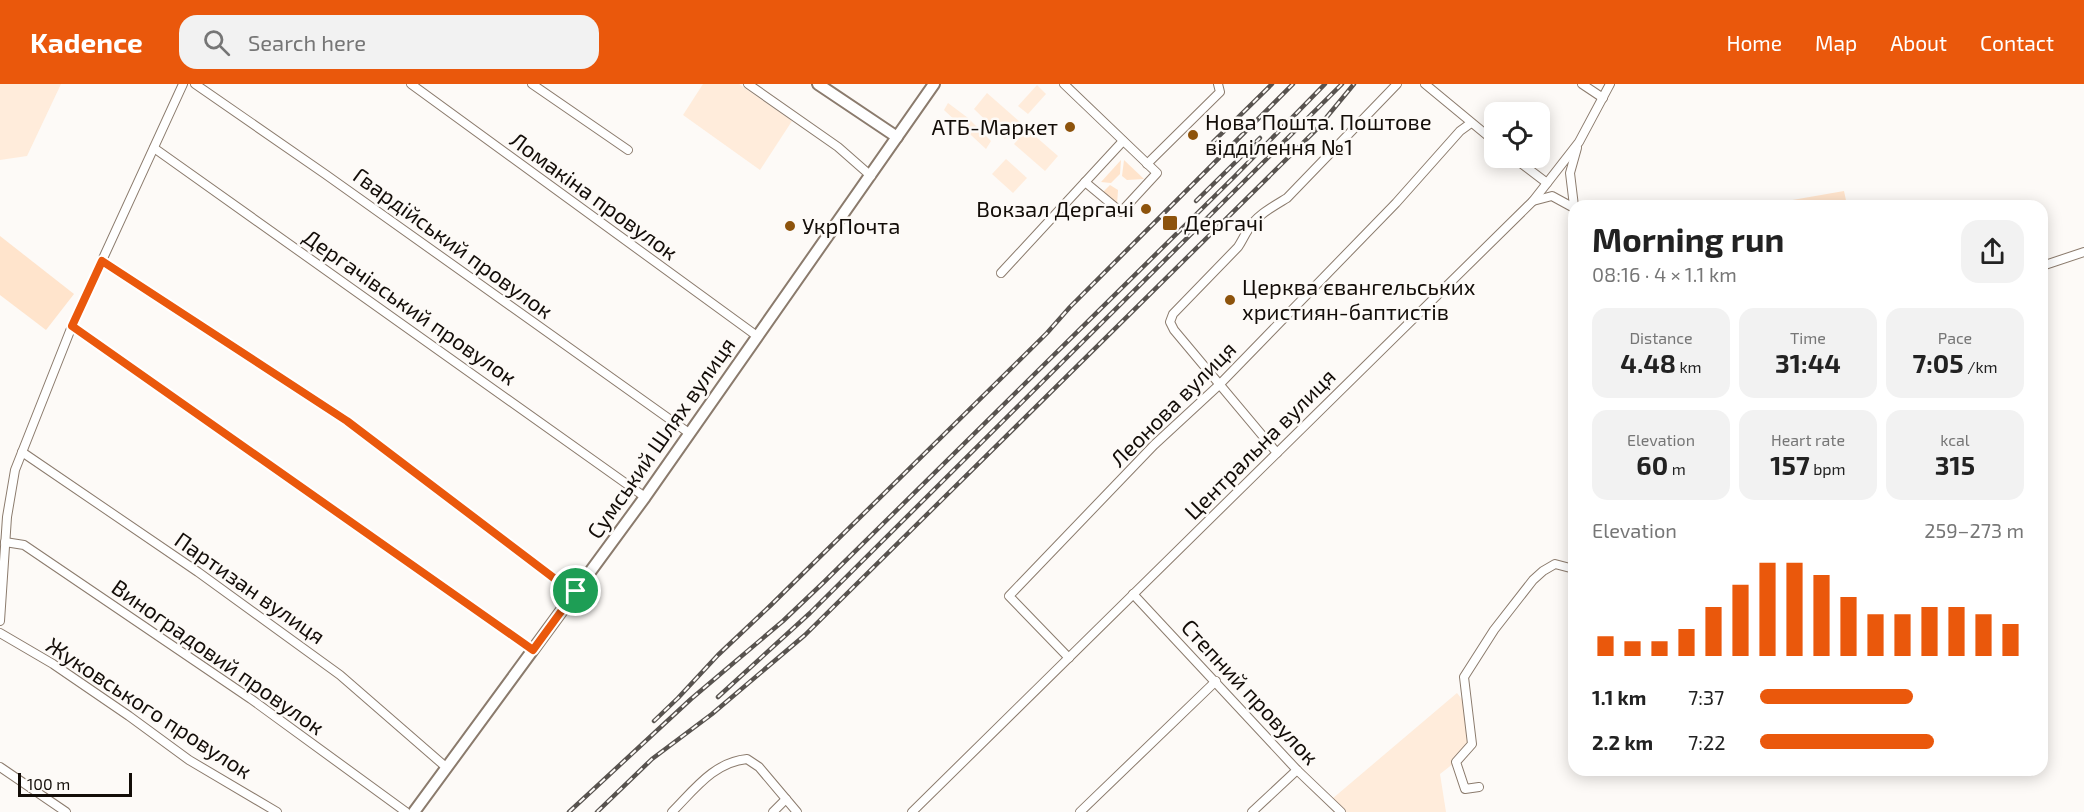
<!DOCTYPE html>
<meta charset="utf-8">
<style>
body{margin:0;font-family:"Exo 2",sans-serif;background:#f2f2f2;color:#222;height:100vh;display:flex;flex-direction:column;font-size:22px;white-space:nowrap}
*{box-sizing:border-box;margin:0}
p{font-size:20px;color:#767676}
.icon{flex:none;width:33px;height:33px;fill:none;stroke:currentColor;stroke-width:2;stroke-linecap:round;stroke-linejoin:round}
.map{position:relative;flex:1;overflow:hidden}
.side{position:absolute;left:1568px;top:116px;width:480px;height:576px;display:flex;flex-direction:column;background:#fff;border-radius:18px;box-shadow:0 3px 15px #0003}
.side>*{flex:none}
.fabs{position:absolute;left:1484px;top:18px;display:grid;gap:12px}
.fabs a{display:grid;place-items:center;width:66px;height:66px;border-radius:12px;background:#fff;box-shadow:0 3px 15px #0003;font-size:30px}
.scale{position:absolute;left:18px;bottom:15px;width:114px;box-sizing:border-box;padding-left:6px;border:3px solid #130d08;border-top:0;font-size:16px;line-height:21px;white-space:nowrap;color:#130d08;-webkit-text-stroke:4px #fdfaf7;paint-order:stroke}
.pin{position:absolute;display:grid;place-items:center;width:51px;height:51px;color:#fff;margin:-26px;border:3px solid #fff;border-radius:50%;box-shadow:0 2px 6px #0007}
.round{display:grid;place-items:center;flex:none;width:63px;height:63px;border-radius:18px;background:#f2f2f2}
.overview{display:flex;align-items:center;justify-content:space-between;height:102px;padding:0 24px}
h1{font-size:33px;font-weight:700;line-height:45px}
.figures{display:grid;grid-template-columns:repeat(3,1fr);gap:9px;height:102px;padding:6px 24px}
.figures div{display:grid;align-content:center;border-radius:15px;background:#f2f2f2;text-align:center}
.figures b{font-size:26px;font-weight:700}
.figures small{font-size:16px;font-weight:400}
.figures p{font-size:16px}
.chart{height:168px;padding:12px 24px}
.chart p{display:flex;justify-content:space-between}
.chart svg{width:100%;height:108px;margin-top:6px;stroke:#ea580c;stroke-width:6}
ul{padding:0 24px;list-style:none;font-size:20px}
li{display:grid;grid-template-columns:96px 72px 1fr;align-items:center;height:45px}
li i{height:15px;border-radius:8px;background:#ea580c}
header{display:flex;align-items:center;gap:36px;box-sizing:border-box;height:84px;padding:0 30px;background:#ea580c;color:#fff}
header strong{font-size:28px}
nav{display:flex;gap:33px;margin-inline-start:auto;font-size:21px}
.search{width:420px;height:54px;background:#f2f2f2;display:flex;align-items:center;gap:15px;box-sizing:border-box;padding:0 21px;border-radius:18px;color:#767676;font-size:22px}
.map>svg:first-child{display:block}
.built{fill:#ffecdb}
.green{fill:#ffe4cc}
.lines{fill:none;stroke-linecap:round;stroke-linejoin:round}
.street-casing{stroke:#8b7b6d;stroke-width:10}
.secondary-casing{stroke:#8b7b6d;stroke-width:14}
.street{stroke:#fff;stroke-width:8}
.secondary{stroke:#fff;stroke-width:10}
.rail-casing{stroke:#58534f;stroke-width:4.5}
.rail{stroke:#fdfaf7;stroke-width:2;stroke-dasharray:7;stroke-linecap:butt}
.route-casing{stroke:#fff;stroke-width:12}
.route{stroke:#ea580c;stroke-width:8}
.poi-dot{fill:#8d530c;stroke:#fdfaf7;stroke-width:2}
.labels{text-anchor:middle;stroke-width:5;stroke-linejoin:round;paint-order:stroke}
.poi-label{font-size:22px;fill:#130d08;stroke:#fdfaf7;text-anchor:start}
.street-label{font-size:22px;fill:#130d08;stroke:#fdfaf7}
</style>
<header>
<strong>Kadence</strong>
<div class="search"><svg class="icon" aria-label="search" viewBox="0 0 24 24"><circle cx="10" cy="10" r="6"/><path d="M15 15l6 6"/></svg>Search here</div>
<nav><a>Home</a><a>Map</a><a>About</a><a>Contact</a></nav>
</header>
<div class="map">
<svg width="2084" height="728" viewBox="0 0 2084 728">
<rect width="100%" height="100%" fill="#fdfaf7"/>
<g class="built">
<polygon points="0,0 61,0 27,72 0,76"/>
<polygon points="703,0 739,0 792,37 760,86 683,31"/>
<polygon points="1037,1 1046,10 1028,30 1018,22"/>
<polygon points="987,9 1020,38 1005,55 974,25"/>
<polygon points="948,19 968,34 991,57 986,65 944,26"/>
<polygon points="1027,45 1058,72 1045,87 1014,60"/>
<polygon points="1006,75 1027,94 1013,109 992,90"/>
<polygon points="1457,609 1464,618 1476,662 1440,690 1446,728 1346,728 1332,715"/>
</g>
<g class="green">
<polygon points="1121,76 1120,90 1111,99 1101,98"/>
<polygon points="1124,76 1144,95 1127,96 1122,92"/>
<polygon points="1110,101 1118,106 1117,121 1103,108"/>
<polygon points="1844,107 1847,121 1763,121"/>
<polygon points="0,152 74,210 46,246 0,211"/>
</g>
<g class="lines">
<g class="street-casing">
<g id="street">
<polyline points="195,0 325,90 689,349"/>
<polyline points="411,0 757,252"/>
<polyline points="532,0 628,66"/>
<polyline points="748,0 838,63 871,92"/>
<polyline points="1064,0 1157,89 1121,128 1085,98"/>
<polyline points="1425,0 1494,57"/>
<polyline points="1582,0 1603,14"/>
<polyline points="154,64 645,413"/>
<polyline points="1514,74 1547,99"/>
<polyline points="1147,80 1220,8 1218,0"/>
<polyline points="1533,117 1552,112 1574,124"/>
<polyline points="1574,122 1570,89 1577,64"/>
<polyline points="102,177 347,337 563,501 576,507"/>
<polyline points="2042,182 2084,168"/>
<polyline points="1001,189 1123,57"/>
<polyline points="72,242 533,566"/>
<polyline points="22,368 198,488 340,591 447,684"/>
<path d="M 1277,369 L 1174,246 L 1170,238 L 1173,230 L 1238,163 C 1242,157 1244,152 1248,146 C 1255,132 1274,122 1287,114 L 1397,0"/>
<polyline points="5,458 24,461 251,615 406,728"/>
<polyline points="1133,510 1297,686 1341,728"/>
<polyline points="0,537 7,433 15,386 72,242 183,0"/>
<polyline points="0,549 53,580 129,632 189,676 277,728"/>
<polyline points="1069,574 1009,512 1154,361 1219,301 1396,119 1460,47 1471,39"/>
<polyline points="0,683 66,728"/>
<polyline points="1479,703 1465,705 1456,678 1472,660 1464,593 1494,546 1533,496 1543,487 1555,480 1574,485"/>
<path d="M 672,728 C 694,706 714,678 747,675 L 759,683 L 797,728"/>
<polyline points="773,728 786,715"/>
<polyline points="912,728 1533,117 1579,58 1610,0"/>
<polyline points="1080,728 1216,597"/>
<polyline points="1252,728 1297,686"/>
</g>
</g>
<g class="secondary-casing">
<g id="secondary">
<polyline points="818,0 897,53"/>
<polyline points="414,728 645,413 934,0"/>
</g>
</g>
<use href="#street" class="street"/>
<use href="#secondary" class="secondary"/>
<g class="rail-casing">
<g id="rail">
<polyline points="1213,58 1272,0"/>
<polyline points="1196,117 1260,54"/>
<polyline points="718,613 810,529 1342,0"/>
<polyline points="654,637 678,614 718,571 771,521 1047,249 1070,223 1293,0"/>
<polyline points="569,728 691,615 783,537 824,498 1235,92 1325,0"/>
<polyline points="597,728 652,675 712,630 805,551 1316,46 1354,0"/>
</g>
</g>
<use href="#rail" class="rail"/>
</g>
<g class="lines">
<g class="route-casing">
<polygon id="route" points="102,177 347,337 563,501 576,507 533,566 72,242"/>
</g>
<use href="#route" class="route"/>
</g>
<g class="poi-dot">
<circle cx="1070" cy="43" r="6"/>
<circle cx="1193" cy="51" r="6"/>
<circle cx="1146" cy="125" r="6"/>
<rect x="1162" y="131" width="16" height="16" rx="3"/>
<circle cx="790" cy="142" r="6"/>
<circle cx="1230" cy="216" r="6"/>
</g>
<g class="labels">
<g class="poi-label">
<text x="1205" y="46">Нова Пошта. Поштове<tspan x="1205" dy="25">відділення №1</tspan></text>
<text x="1058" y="51" text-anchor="end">АТБ-Маркет</text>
<text x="1134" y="133" text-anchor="end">Вокзал Дергачі</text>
<text x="1184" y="147">Дергачі</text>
<text x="802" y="150">УкрПочта</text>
<text x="1242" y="211">Церква євангельських<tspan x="1242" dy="25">християн-баптистів</tspan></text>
</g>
<g class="street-label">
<text transform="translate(594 112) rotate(36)" y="8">Ломакіна провулок</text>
<text transform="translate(453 159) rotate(36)" y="8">Гвардійський провулок</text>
<text transform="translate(410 223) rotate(35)" y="8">Дергачівський провулок</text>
<text transform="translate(1173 320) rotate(-45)" y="8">Леонова вулиця</text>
<text transform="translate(661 354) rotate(-55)" y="8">Сумський Шлях вулиця</text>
<text transform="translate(1260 360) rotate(-45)" y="8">Центральна вулиця</text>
<text transform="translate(250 504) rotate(35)" y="8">Партизан вулиця</text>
<text transform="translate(218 573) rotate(35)" y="8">Виноградовий провулок</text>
<text transform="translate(1250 608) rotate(47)" y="8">Степний провулок</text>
<text transform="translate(149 624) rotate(33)" y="8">Жуковського провулок</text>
</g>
</g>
</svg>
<div class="fabs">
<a><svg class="icon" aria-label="locate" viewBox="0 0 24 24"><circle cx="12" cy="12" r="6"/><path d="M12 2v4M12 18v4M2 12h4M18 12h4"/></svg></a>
</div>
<div class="scale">100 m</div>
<div class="pin" style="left:576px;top:507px;background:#1e9e55"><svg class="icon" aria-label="arrive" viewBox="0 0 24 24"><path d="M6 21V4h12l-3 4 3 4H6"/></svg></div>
<section class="side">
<div class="overview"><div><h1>Morning run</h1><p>08:16 · 4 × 1.1 km</p></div><a class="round"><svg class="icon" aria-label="share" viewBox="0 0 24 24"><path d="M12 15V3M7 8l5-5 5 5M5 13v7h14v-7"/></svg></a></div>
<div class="figures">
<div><p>Distance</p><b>4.48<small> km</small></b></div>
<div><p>Time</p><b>31:44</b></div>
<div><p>Pace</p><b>7:05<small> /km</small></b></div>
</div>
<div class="figures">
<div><p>Elevation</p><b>60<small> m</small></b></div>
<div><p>Heart rate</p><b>157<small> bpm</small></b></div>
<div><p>kcal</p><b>315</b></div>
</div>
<div class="chart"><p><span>Elevation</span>259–273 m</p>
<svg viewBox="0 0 160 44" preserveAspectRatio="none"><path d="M5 44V36M15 44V38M25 44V38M35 44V33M45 44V24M55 44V15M65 44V6M75 44V6M85 44V11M95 44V20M105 44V27M115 44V27M125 44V24M135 44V24M145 44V27M155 44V31"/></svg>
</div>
<ul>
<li><b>1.1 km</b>7:37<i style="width:58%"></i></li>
<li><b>2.2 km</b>7:22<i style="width:66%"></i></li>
</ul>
</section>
</div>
